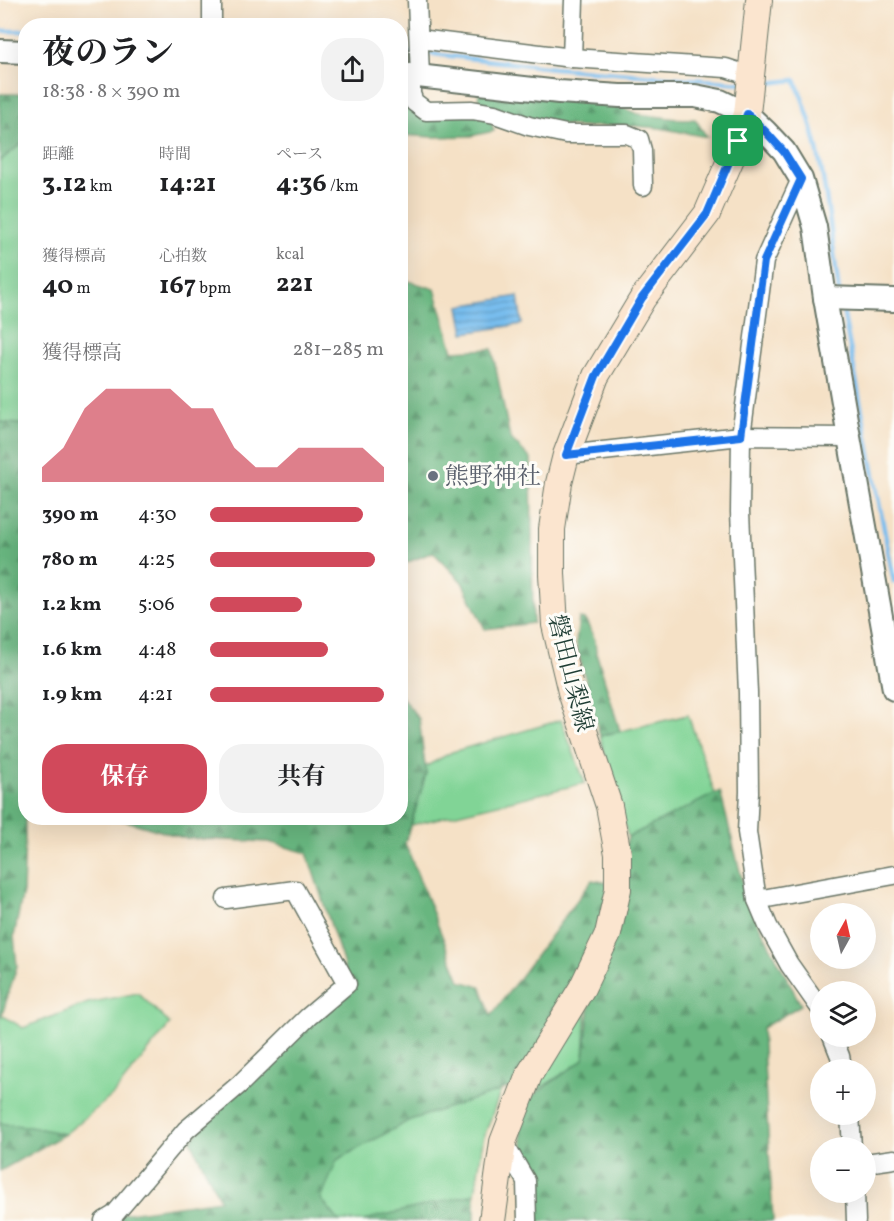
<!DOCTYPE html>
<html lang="ja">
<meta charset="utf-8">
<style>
body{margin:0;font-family:Vollkorn,"Noto Serif JP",serif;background:#f2f2f2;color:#202124;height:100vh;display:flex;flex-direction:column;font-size:22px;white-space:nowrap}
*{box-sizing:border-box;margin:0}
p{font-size:20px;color:#757577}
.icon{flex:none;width:33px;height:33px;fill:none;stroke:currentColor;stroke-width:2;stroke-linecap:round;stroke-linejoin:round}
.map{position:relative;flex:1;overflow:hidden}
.details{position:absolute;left:18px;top:18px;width:390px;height:807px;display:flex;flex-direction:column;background:#fff;border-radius:24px;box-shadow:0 6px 24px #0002}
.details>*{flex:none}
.needle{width:39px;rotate:8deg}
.controls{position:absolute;left:810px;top:903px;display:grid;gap:12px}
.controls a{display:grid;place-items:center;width:66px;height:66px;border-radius:50%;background:#fff;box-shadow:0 6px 24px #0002;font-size:30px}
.pin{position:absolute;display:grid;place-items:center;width:51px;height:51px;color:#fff;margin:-26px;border-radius:12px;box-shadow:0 3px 9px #0006}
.round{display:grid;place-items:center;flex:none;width:63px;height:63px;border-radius:24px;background:#f2f2f2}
.summary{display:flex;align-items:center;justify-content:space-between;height:102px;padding:0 24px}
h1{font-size:33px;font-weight:700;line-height:45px}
.figures{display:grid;grid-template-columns:repeat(3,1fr);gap:9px;height:102px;padding:6px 24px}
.figures div{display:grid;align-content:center}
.figures b{font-size:26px;font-weight:700}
.figures small{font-size:16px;font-weight:400}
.figures p{font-size:16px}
.chart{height:168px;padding:12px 24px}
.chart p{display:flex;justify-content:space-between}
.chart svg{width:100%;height:108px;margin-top:6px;fill:#d1495b;opacity:.7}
.cta{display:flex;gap:12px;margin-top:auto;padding:12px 24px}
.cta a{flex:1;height:69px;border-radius:24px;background:#d1495b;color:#fff;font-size:24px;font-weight:700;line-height:69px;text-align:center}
.cta a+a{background:#f2f2f2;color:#202124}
ul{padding:0 24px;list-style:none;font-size:20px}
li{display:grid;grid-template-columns:96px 72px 1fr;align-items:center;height:45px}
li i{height:15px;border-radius:8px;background:#d1495b}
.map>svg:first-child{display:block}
.green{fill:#81d496;stroke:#508865;stroke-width:1.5}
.forest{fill:url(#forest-firs);stroke:#447a5a;stroke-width:1.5}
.water{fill:url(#water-rules);stroke:#4c7d91;stroke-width:1.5}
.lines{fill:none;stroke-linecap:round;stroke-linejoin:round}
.stream{stroke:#78bdee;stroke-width:4.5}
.minor-casing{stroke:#6a7667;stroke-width:21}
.tertiary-casing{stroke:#6a7667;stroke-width:26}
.secondary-casing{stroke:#6a7667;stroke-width:28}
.minor{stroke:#fff;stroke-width:18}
.tertiary{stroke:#fff;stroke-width:22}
.secondary{stroke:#fbe5cf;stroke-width:26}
.route-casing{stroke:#fff;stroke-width:12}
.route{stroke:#1a73e8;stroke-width:8}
.worship-dot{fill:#6b7280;stroke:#fdfcf7;stroke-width:2}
.labels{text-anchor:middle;stroke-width:6;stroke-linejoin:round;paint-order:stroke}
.worship-label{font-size:24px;fill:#5b616d;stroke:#fdfcf7;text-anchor:start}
.street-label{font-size:24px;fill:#1f3d34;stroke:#fdfcf7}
</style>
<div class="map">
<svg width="894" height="1221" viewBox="0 0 894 1221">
<defs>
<pattern id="forest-firs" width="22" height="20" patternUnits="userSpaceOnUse" patternTransform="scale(1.5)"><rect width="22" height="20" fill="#68b67f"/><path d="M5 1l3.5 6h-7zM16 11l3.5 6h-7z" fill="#559569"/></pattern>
<pattern id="water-rules" width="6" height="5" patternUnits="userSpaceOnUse" patternTransform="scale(1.5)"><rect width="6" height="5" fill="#78bdee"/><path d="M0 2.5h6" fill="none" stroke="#629bc2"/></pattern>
</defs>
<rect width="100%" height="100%" fill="#fdfcf7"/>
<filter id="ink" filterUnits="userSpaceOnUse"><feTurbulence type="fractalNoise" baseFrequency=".0167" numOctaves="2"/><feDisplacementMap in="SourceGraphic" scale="12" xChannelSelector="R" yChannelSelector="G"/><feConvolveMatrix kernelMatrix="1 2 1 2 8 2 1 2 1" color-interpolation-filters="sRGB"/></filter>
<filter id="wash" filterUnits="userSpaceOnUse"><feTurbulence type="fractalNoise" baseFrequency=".008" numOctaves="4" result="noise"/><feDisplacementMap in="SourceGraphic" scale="24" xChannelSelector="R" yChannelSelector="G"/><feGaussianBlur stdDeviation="1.35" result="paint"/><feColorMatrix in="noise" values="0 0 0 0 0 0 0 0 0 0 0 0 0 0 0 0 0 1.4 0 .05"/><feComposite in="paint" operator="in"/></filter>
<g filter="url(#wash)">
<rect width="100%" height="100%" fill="#f5e1c6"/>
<g class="green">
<polygon points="25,140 25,425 0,422 0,158"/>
<polygon points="688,715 715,794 628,837 600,736"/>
<polygon points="561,720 585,783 411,825 426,774 425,767 452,752"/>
<polygon points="588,976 584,1060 519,1102"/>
<polygon points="138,993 170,1024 113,1095 65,1134 0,1125 0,1016 2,1015 23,1028 88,1003"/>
<polygon points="501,1090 483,1140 475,1194 364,1221 339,1221 321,1199 337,1155 410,1120"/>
</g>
<g class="forest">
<polygon points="479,90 586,94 638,114 684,120 695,119 707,137 660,128 621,125 582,127 537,122 478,102"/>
<polygon points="0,94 26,94 25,141 0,161"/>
<polygon points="400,97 414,102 490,119 494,131 471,136 433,137 401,135"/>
<polygon points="405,280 435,289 453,351 492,349 510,438 531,459 533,623 485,629 462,582 433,552 401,565 400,284"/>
<polygon points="0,422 26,425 25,837 23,892 14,936 17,966 2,1015 0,1016"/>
<polygon points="579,618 585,619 595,640 596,652 620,731 600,736 576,643"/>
<polygon points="401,696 419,719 426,774 405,843 460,981 481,987 491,1016 592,880 615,884 628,837 720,791 748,904 801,1005 762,1028 773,1221 537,1221 516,1108 584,1059 594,963 527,1082 410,1120 337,1160 321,1199 339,1221 119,1221 114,1215 220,1200 191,1141 250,1074 347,983 343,962 307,853 269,842 184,838 116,818 400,818"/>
<polygon points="0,1123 37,1128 65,1134 0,1171"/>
<polygon points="475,1194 475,1221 364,1221 372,1218"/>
</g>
<polygon class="water" points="518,296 522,324 464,333 459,306"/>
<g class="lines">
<g class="stream">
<polyline points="0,31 26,31"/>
<polyline points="400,51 416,53"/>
<polyline points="424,53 554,68 741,83"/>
<path d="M 759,84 L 795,80 C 824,147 829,220 839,291"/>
<polyline points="842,305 894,582"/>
</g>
</g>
</g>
<g filter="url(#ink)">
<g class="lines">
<g class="minor-casing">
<g id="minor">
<polyline points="212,0 212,26"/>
<polyline points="417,0 420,76"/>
<polyline points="419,39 572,58 726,68 751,76"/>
<polyline points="572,58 574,0"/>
<polyline points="411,75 411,94 414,102 426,111 472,110 495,114 529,126 566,134 627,134 639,139 642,150 643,186"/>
<polyline points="801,179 764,261 741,436 740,512 748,693 749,792 747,832 757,900 768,926 789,964 820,1008"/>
<polyline points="566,455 741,436 849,437"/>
<polyline points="757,900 894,875"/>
<polyline points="832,1036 840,1056 843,1070"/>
<polyline points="850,1114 852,1148"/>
<polyline points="503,1142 526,1181 527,1221"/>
<polyline points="866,1163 894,1159"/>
<polyline points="855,1192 856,1221"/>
<polyline points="104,1221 114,1215 186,1130 240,1084 308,1017 347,984 295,890 226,899"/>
</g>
</g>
<g class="tertiary-casing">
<g id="tertiary">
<polyline points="0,51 26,52"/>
<polyline points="400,74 559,92 620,96 695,96 720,101 747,114 766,132 784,151 801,179 815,227 825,298 849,437 894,689"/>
<polyline points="825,298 894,300"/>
</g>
</g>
<g class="secondary-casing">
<polyline id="secondary" points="492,1221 503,1142 529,1075 582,988 608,934 618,889 618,854 609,806 571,692 555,625 552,574 552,529 559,483 566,455 596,376 643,298 707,214 738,142 747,114 759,0"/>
</g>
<use href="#minor" class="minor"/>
<use href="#tertiary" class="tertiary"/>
<use href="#secondary" class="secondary"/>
</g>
</g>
<g class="lines" filter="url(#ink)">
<g class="route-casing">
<polygon id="route" points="747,114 766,132 784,152 801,179 764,261 741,436 566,455 596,376 642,298 707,214 738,141"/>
</g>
<use href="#route" class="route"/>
</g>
<circle class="worship-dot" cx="433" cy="476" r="6"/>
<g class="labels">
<g class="worship-label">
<text x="445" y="484">熊野神社</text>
</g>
<g class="street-label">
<text transform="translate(571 673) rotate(76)" y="8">磐田山梨線</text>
</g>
</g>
</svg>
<div class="controls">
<a><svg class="needle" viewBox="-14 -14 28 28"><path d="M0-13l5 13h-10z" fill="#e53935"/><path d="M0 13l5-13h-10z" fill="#757577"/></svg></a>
<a><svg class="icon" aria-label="layers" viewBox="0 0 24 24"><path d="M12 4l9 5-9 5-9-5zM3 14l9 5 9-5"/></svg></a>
<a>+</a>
<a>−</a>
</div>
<div class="pin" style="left:738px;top:141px;background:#1e9e55"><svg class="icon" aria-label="arrive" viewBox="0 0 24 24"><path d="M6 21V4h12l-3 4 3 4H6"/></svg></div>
<section class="details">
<div class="summary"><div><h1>夜のラン</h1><p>18:38 · 8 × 390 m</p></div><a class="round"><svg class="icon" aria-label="share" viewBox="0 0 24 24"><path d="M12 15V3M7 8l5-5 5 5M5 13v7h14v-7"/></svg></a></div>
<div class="figures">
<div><p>距離</p><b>3.12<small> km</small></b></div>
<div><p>時間</p><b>14:21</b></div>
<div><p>ペース</p><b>4:36<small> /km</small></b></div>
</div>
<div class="figures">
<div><p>獲得標高</p><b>40<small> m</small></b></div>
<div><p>心拍数</p><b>167<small> bpm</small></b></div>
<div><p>kcal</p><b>221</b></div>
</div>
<div class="chart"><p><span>獲得標高</span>281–285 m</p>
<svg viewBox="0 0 160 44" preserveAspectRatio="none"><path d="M0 44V38L10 30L20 14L30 6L40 6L50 6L60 6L70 14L80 14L90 30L100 38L110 38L120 30L130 30L140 30L150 30L160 38V44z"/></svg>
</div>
<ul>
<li><b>390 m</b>4:30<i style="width:88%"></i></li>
<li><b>780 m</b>4:25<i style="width:95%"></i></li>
<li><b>1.2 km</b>5:06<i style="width:53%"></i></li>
<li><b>1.6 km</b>4:48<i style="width:68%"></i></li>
<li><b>1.9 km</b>4:21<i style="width:100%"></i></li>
</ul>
<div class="cta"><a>保存</a><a>共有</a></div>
</section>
</div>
